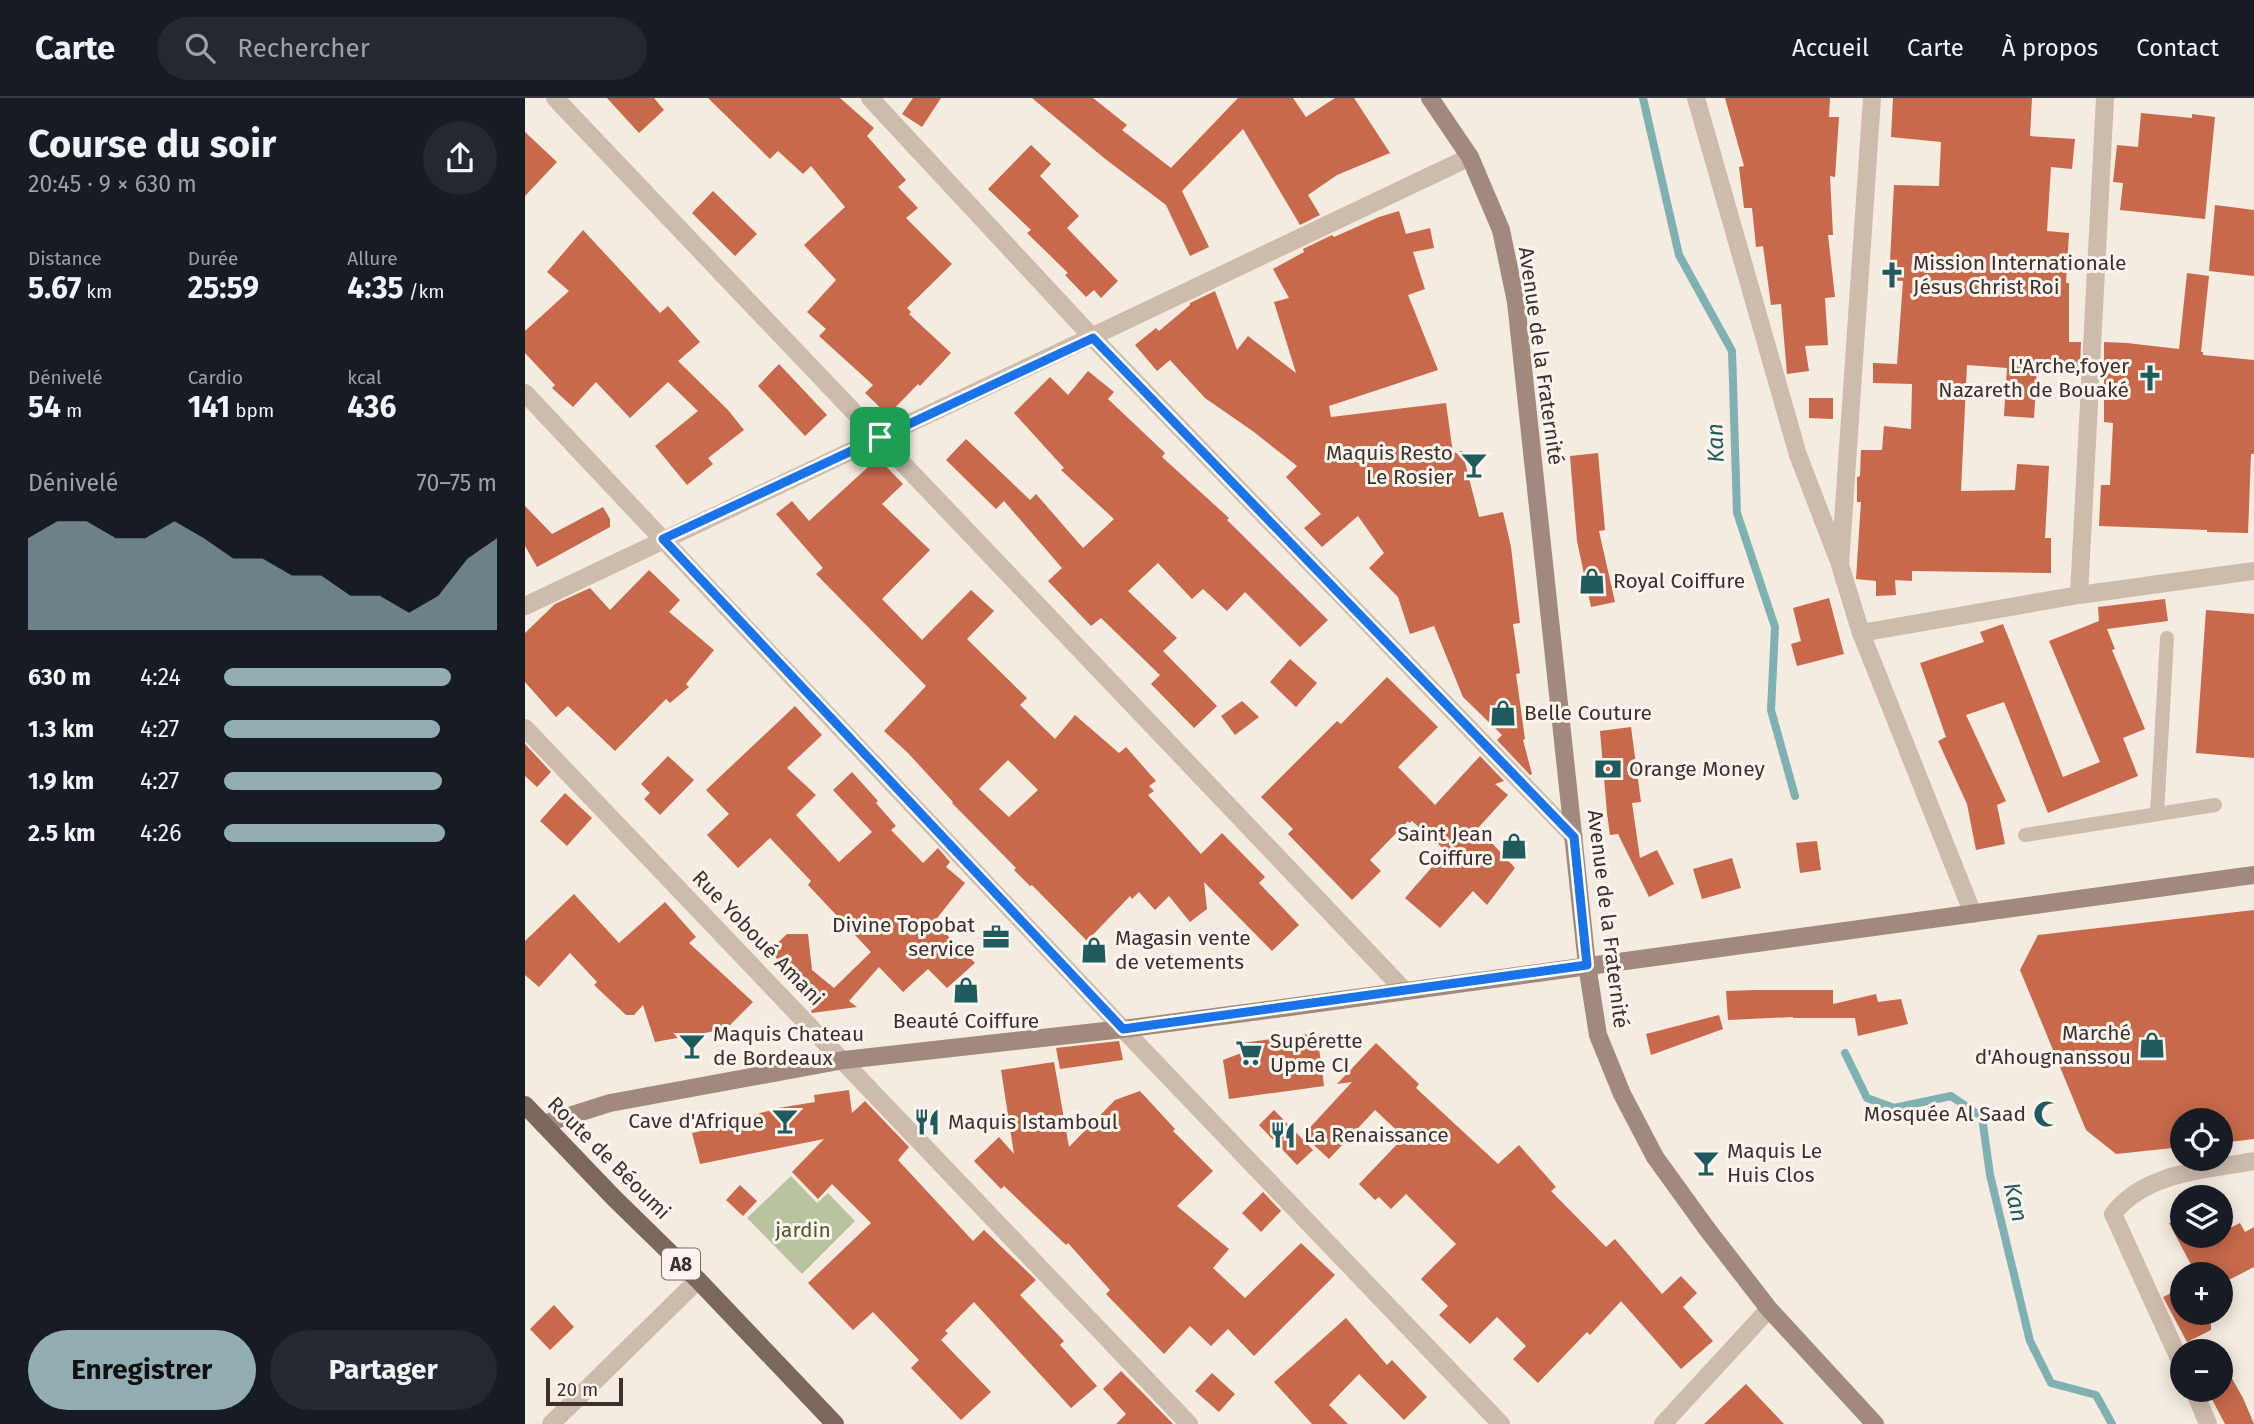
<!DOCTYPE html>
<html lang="fr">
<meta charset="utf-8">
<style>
body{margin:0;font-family:"Fira Sans",sans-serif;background:#242831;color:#f1f3f6;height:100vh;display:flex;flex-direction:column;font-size:26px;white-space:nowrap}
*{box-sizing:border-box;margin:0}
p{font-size:23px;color:#9ea1a6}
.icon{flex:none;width:38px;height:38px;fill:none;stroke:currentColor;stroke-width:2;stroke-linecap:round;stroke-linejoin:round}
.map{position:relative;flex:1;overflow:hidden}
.details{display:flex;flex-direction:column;background:#171b24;width:525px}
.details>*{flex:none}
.tools{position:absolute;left:1645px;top:1010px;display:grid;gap:14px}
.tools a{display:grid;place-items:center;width:63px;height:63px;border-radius:50%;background:#171b24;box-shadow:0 4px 18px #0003;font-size:35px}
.scale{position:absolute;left:21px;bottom:18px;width:77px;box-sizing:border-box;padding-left:7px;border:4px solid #3b302b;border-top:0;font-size:19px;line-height:24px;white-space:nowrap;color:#3b302b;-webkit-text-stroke:5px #fbf5ee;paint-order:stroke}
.pin{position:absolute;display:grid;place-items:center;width:60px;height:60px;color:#fff;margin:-30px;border-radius:14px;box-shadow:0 4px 10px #0006}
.round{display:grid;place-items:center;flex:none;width:74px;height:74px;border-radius:37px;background:#242831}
.head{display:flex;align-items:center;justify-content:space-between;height:119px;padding:0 28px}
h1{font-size:38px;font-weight:700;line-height:52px}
.figures{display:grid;grid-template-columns:repeat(3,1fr);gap:10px;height:119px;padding:7px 28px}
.figures div{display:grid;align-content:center}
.figures b{font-size:30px;font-weight:700}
.figures small{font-size:19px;font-weight:400}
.figures p{font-size:19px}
.chart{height:196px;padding:14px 28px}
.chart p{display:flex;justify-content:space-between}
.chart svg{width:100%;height:126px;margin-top:7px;fill:#92aeb2;opacity:.7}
.action{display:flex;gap:14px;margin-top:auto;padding:14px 28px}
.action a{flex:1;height:80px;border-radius:42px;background:#92aeb2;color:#111;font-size:28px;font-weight:700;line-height:80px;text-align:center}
.action a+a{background:#242831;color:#f1f3f6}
ul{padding:0 28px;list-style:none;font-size:23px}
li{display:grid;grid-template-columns:112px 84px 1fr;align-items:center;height:52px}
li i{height:18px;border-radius:9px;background:#92aeb2}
header{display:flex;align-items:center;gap:42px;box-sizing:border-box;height:98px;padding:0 35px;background:#171b24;border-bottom:2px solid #363941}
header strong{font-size:33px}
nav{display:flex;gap:38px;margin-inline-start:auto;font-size:24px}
.search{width:490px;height:63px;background:#242831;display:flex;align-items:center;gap:18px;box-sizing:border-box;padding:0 24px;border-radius:38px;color:#9ea1a6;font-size:26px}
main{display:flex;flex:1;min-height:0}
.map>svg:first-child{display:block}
.green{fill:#b8c4a0}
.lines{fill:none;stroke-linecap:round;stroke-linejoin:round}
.stream{stroke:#7fb0b2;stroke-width:8}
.building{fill:#c8694b;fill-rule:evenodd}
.lane{stroke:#cdbbac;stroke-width:14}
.street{stroke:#cdbbac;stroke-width:18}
.secondary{stroke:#a18a7d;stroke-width:18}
.primary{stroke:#7d675c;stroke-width:18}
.route-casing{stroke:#fff;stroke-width:14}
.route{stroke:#1a73e8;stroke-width:9}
.labels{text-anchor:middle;stroke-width:6;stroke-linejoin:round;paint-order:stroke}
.shield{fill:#fbf5ee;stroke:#756b66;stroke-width:2}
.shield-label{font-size:19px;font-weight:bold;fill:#3b302b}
.poi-label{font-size:21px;fill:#3b302b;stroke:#fbf5ee;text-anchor:start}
.street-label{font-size:21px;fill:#3b302b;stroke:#fbf5ee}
.park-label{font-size:21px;fill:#4a5a2e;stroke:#fbf5ee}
.water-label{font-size:23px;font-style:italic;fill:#1f5a5e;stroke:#fbf5ee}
</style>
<header>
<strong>Carte</strong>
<div class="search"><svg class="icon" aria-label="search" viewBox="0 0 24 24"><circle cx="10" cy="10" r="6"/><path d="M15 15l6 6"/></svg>Rechercher</div>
<nav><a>Accueil</a><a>Carte</a><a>À propos</a><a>Contact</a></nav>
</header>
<main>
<section class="details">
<div class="head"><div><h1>Course du soir</h1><p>20:45 · 9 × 630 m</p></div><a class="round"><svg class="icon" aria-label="share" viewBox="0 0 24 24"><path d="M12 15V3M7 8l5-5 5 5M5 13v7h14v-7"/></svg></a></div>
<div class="figures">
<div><p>Distance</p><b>5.67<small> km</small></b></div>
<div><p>Durée</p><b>25:59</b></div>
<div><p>Allure</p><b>4:35<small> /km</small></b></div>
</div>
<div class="figures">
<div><p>Dénivelé</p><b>54<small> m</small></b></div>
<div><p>Cardio</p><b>141<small> bpm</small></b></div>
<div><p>kcal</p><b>436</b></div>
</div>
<div class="chart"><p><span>Dénivelé</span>70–75 m</p>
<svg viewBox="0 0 160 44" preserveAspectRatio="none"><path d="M0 44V12L10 6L20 6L30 12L40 12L50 6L60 12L70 19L80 19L90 25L100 25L110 32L120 32L130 38L140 32L150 19L160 12V44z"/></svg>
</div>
<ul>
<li><b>630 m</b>4:24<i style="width:83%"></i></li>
<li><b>1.3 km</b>4:27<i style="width:79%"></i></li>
<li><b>1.9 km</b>4:27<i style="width:80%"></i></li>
<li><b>2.5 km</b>4:26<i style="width:81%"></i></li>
</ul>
<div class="action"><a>Enregistrer</a><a>Partager</a></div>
</section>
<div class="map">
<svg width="1729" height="1326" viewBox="0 0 1729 1326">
<rect width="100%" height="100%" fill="#f4ebe1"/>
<polygon class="green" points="266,1078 292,1105 303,1095 330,1123 277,1176 222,1120"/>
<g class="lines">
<g class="stream">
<polyline points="1118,0 1154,157 1207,253 1212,415 1250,529 1246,612 1270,698"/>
<polyline points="1320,955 1342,1000 1369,1010 1426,998 1457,1019 1465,1077 1505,1243 1526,1285 1571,1297 1587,1326"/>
</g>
</g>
<g class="building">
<polygon points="82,0 129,0 139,12 114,35"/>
<polygon points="183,0 315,0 349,30 342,38 381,82 373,89 393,110 381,120 427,166 382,210 386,214 384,216 426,255 395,288 393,286 363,317 340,295 348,287 294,238 301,231 282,214 311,182 279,147 320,109 286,68 278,76 253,53 245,61"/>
<polygon points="388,0 416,0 397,29 377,16"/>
<polygon points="507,0 568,0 602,27 597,32 646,70 713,0 768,0 781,19 810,0 829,0 865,55 812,77 783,97 795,117 775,127 718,31 657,93 684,149 665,158 641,107 579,60"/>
<polygon points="1200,0 1305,0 1304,19 1314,19 1310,79 1305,78 1308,137 1303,137 1310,199 1300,200 1303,247 1280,248 1284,273 1262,276 1256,206 1246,207 1238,148 1231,149 1227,110 1219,110 1214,69 1219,68"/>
<polygon points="1368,0 1507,0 1505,38 1550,41 1547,71 1526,69 1522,133 1544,135 1541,185 1544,185 1544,244 1556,244 1555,268 1512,270 1509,320 1479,318 1482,270 1442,267 1441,287 1436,393 1490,392 1492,366 1524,368 1520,440 1526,440 1526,475 1387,473 1387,483 1370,482 1371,497 1351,498 1351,483 1331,481 1336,404 1332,404 1332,379 1335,378 1336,352 1357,352 1359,328 1386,331 1387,286 1348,285 1348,265 1372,266 1378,183 1364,182 1369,87 1414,88 1416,44 1366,39"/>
<polygon points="1616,15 1667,20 1667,16 1690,19 1680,121 1595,112 1598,85 1588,84 1592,47 1613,49"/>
<polygon points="0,34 32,64 0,98"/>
<polygon points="506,47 526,66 515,78 554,118 542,130 593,183 576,200 569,192 561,199 540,177 543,175 502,135 506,132 463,91"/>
<polygon points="188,93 232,136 210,158 167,115"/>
<polygon points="1690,107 1729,112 1729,178 1684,173"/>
<polygon points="874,113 881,136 905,130 909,150 888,154 900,191 883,197 913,272 804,308 806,319 921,305 928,355 937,353 954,419 978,414 986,449 995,525 988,526 995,575 991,576 1000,641 998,642 1007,676 1005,677 972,642 977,637 938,599 909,528 885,536 873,499 844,470 859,455 833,418 797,449 779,430 796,416 761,379 772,368 729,334 680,300 645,262 632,273 610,247 631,230 634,233 665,207 665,205 690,193 712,252 723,238 771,275 749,204 764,200 748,171 779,154 778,151 807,137 809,139 854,119"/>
<polygon points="58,132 135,215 143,208 175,244 153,263 203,312 219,332 183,360 188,366 162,387 130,348 173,313 143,284 105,320 71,284 48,309 27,290 30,287 0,255 0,233 44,193 22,174"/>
<polygon points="1662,175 1684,178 1676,254 1678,254 1678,257 1729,262 1729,356 1726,356 1723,435 1682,434 1682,432 1574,428 1576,387 1585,387 1588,325 1579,324 1579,244 1602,245 1654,251"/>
<polygon points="254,266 302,317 280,338 233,288"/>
<polygon points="563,273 589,294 583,301 640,355 637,359 704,420 702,422 803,522 775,549 720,494 702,513 678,491 667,501 633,465 603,493 652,540 638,553 692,608 669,630 626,586 635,577 576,520 566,528 523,483 537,470 479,403 471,411 421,362 441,341 505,402 511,396 558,450 589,421 536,372 539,370 489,315 525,279 543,297"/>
<polygon points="1284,300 1308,300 1308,321 1284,320"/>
<polygon points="1073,355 1080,432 1074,433 1090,504 1066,509 1052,443 1045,358"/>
<path d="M 353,360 L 378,386 L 357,406 L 405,452 L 357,501 L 397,542 L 446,492 L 469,513 L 442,541 L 502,600 L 495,607 L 530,641 L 550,617 L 594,655 L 601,649 L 631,683 L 624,688 L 629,693 L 623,697 L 676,756 L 697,735 L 740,779 L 734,785 L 774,827 L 747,853 L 679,784 L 682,811 L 665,824 L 644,798 L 630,812 L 614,794 L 607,801 L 605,798 L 562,843 L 507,787 L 505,788 L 489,772 L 491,770 L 427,705 L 428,704 L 383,655 L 359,633 L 401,588 L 291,476 L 298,470 L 251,416 L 267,403 L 284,423 ZM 483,662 L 513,692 L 484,719 L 454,691 Z"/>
<polygon points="0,408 27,436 78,409 85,421 85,429 12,469 0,448"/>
<polygon points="124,472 155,502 144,514 189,552 161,586 164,589 145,605 141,601 90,653 43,608 31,619 0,584 0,535 30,506 65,490 85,512"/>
<polygon points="1304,500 1319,556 1272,568 1266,546 1276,543 1268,510"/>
<polygon points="1640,501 1643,523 1582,531 1590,551 1587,552 1620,631 1598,640 1613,678 1523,715 1479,604 1441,617 1481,703 1472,707 1480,746 1451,752 1442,706 1413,643 1421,639 1395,565 1459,544 1455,534 1478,526 1538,679 1575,664 1524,543 1574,523 1573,509"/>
<polygon points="1681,512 1729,516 1729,660 1671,655"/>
<polygon points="765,561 792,585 771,609 745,584"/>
<polygon points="862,579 913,629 873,669 910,707 955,658 979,683 970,686 983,697 953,730 990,770 962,807 948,793 915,830 880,800 921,753 887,723 884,725 883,723 845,762 856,773 827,802 763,736 768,731 736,699 812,623 816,626"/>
<polygon points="717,603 734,619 710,637 696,618"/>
<polygon points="270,608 297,637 262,670 291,697 271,717 314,764 347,734 308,692 327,674 353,703 351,705 371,728 366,732 398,765 413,750 425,764 421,769 440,785 409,824 450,865 422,890 403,871 378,894 354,869 324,903 332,909 287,915 286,913 295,904 258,879 257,867 245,852 262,836 283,836 287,872 309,890 346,854 283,787 286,783 245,740 213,770 182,737 204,716 181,692"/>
<polygon points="1106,629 1116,704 1107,705 1115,760 1132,752 1149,786 1124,799 1093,736 1085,737 1082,715 1075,633"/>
<polygon points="0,646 26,674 12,689 0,678"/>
<polygon points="143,658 169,682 135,717 119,701 125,695 116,686"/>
<polygon points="40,695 67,720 42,748 15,723"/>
<polygon points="1292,743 1296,772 1275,775 1271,745"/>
<polygon points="1207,760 1216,790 1177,801 1168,771"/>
<polygon points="49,796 94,845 140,804 171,839 164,845 228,904 201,931 130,944 118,907 109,917 101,917 69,887 72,884 45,855 14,889 0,877 0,843"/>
<polygon points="1729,812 1729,1041 1696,1045 1696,1022 1657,1022 1657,1049 1591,1056 1561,1032 1495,872 1513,837"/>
<polygon points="1230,892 1308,892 1308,906 1351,896 1353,904 1376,901 1383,926 1333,938 1330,920 1268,920 1268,919 1203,922 1201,893"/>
<polygon points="1194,917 1198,931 1126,957 1121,936"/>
<polygon points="792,935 799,988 704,1001 698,962 719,954 717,945"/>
<polygon points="594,943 598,962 535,971 531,950"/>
<polygon points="851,945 894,986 891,990 973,1066 994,1047 1031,1089 1026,1093 1081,1149 1090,1141 1137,1196 1156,1178 1172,1195 1158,1209 1188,1243 1156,1271 1096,1203 1065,1237 1062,1234 1013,1285 988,1261 1001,1248 972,1219 945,1246 914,1217 923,1208 896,1181 931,1146 881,1096 866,1111 854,1099 850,1102 834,1086 879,1039 850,1012 804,1061 778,1037 827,984 812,986"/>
<polygon points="529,964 544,1049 590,1002 615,993 650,1031 648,1033 688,1073 652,1108 704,1151 688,1170 720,1200 776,1145 810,1177 729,1258 703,1231 686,1248 665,1228 639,1256 581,1196 585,1192 543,1145 541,1147 479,1088 476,1091 449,1063 474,1039 489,1056 476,972"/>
<polygon points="324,992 327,1015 340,1003 384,1049 373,1062 448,1143 459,1132 511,1182 495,1197 539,1243 535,1247 572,1288 546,1310 449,1204 420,1233 423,1235 416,1242 466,1294 436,1322 386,1270 394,1262 348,1214 328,1232 283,1185 346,1125 307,1086 293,1101 267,1074 299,1041 175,1066 167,1035 216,1024 215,1021 253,1010 290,1004 289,997"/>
<polygon points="749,1012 788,1052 772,1067 734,1027"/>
<polygon points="215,1087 232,1103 218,1118 201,1102"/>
<polygon points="738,1094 756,1113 736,1134 717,1115"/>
<polygon points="1696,1119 1699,1119 1701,1132 1715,1125 1720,1134 1729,1129 1729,1169 1696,1186 1696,1176 1671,1176 1644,1125 1657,1123 1657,1138 1696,1138"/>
<polygon points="1657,1190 1657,1214 1682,1214 1686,1224 1686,1232 1662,1244 1638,1199"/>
<polygon points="29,1207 49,1229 25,1252 5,1231"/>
<polygon points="821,1220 862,1267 867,1262 902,1299 879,1322 834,1276 804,1307 823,1326 787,1326 749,1284"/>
<polygon points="1696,1261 1718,1300 1729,1326 1700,1326 1682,1292 1696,1292"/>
<polygon points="596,1273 619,1296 648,1326 591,1326 601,1316 578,1291"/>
<polygon points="687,1275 710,1296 694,1314 670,1293"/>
<polygon points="1221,1286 1259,1326 1179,1326"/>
</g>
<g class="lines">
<g class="lane">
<polyline points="1632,716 1642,540"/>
<polyline points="1500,737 1690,707"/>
</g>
<g class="street">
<polyline points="30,0 880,893"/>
<polyline points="345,0 568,240 1049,739"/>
<polyline points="1171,0 1273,357 1313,461"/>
<polyline points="1347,0 1315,467 1336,535 1448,816"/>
<polyline points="0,295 598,931 976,1326"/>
<polyline points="1554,497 1580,0"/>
<polyline points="0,508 945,59"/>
<polyline points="1336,535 1554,497 1729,473"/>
<polyline points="0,630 664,1326"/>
<path d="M 1657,1267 L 1588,1116 C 1620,1074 1681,1072 1729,1063"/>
<polyline points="1669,1292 1683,1326"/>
<polyline points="26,1326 173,1182"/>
<polyline points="1138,1326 1244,1211"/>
</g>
<g class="secondary">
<polyline points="905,0 945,59 976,132 991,204 1062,867 1073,937 1097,996 1130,1059 1182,1131 1244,1211 1350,1326"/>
<polyline points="18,1026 85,1005 319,962 598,931 750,911 1729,777"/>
</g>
<polyline class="primary" points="0,1007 89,1100 173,1182 310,1326"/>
</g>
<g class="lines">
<g class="route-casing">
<polygon id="route" points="568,240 1049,739 1062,867 598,931 138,441"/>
</g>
<use href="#route" class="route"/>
</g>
<defs>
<g id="church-bare" transform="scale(2.1)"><path d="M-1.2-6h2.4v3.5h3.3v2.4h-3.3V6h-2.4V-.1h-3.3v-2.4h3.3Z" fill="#1f5a5e" stroke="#fbf5ee" stroke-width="2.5" paint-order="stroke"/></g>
<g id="bar-bare" transform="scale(2.1)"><path d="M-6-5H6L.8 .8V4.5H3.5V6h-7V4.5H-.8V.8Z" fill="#1f5a5e" stroke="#fbf5ee" stroke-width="2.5" paint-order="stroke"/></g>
<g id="shop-bare" transform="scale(2.1)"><path d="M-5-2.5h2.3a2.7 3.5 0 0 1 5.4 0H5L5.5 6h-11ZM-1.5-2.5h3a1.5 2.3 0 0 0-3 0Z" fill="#1f5a5e" stroke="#fbf5ee" stroke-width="2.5" paint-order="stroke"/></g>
<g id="bank-bare" transform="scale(2.1)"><path d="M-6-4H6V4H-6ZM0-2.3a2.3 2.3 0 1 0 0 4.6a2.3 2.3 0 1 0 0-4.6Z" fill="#1f5a5e" stroke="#fbf5ee" stroke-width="2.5" paint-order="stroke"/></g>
<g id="office-bare" transform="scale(2.1)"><path d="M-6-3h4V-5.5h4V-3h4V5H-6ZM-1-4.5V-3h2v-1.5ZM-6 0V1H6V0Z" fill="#1f5a5e" stroke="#fbf5ee" stroke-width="2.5" paint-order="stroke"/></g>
<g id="supermarket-bare" transform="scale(2.1)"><path d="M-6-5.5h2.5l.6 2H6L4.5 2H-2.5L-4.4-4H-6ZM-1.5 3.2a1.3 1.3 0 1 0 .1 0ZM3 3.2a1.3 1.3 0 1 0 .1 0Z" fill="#1f5a5e" stroke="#fbf5ee" stroke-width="2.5" paint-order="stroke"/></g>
<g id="mosque-bare" transform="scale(2.1)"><path d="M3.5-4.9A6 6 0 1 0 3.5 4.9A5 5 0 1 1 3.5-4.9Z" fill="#1f5a5e" stroke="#fbf5ee" stroke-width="2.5" paint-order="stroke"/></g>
<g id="restaurant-bare" transform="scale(2.1)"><path d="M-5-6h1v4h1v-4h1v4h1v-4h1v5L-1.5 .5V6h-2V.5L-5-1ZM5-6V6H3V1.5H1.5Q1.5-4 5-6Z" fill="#1f5a5e" stroke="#fbf5ee" stroke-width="2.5" paint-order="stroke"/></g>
</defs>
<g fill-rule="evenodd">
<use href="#church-bare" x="1367" y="177"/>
<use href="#church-bare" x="1625" y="280"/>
<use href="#bar-bare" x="949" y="367"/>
<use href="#shop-bare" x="1067" y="483"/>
<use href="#shop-bare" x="978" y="615"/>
<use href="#bank-bare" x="1083" y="671"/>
<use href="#shop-bare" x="989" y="748"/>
<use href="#office-bare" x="471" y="839"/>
<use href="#shop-bare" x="569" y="852"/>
<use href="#shop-bare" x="441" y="892"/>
<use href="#shop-bare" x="1627" y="947"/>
<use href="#bar-bare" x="167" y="948"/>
<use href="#supermarket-bare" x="724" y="955"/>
<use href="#mosque-bare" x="1522" y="1016"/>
<use href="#bar-bare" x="260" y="1023"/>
<use href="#restaurant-bare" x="402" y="1024"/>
<use href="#restaurant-bare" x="758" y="1037"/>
<use href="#bar-bare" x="1181" y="1065"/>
</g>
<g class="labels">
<rect class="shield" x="137" y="1150.5" width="38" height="31" rx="5"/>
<g class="shield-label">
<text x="156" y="1173">A8</text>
</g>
<g class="poi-label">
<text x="1388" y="172">Mission Internationale<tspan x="1388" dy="24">Jésus Christ Roi</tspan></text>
<text x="1604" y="275" text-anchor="end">L'Arche,foyer<tspan x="1604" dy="24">Nazareth de Bouaké</tspan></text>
<text x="928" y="362" text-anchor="end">Maquis Resto<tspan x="928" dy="24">Le Rosier</tspan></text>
<text x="1088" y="490">Royal Coiffure</text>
<text x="999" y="622">Belle Couture</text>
<text x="1104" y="678">Orange Money</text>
<text x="968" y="743" text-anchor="end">Saint Jean<tspan x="968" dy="24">Coiffure</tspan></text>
<text x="450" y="834" text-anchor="end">Divine Topobat<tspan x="450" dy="24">service</tspan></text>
<text x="590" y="847">Magasin vente<tspan x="590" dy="24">de vetements</tspan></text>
<text x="441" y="930" text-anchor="middle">Beauté Coiffure</text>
<text x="1606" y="942" text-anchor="end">Marché<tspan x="1606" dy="24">d'Ahougnanssou</tspan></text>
<text x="188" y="943">Maquis Chateau<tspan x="188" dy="24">de Bordeaux</tspan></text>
<text x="745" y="950">Supérette<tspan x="745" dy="24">Upme CI</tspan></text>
<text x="1501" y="1023" text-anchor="end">Mosquée Al Saad</text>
<text x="239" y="1030" text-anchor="end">Cave d'Afrique</text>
<text x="423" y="1031">Maquis Istamboul</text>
<text x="779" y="1044">La Renaissance</text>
<text x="1202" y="1060">Maquis Le<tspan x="1202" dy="24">Huis Clos</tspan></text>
</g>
<g class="street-label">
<text transform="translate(1016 258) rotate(82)" y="7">Avenue de la Fraternité</text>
<text transform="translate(1083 821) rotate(83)" y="7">Avenue de la Fraternité</text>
<text transform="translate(233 840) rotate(46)" y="7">Rue Yoboué Amani</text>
<text transform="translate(84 1060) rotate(45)" y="7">Route de Béoumi</text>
</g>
<g class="park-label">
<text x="278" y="1139">jardin</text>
</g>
<g class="water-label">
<text transform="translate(1190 345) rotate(-92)" y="8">Kan</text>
<text transform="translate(1491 1104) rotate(76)" y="8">Kan</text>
</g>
</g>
</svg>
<div class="tools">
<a><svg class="icon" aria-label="locate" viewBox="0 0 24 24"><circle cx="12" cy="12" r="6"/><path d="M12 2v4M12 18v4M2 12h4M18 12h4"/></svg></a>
<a><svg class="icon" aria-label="layers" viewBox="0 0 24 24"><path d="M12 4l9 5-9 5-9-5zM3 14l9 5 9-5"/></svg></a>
<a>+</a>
<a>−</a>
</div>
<div class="scale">20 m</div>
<div class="pin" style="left:355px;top:339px;background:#1e9e55"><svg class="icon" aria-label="arrive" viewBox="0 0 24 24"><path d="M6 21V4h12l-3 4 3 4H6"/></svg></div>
</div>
</main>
